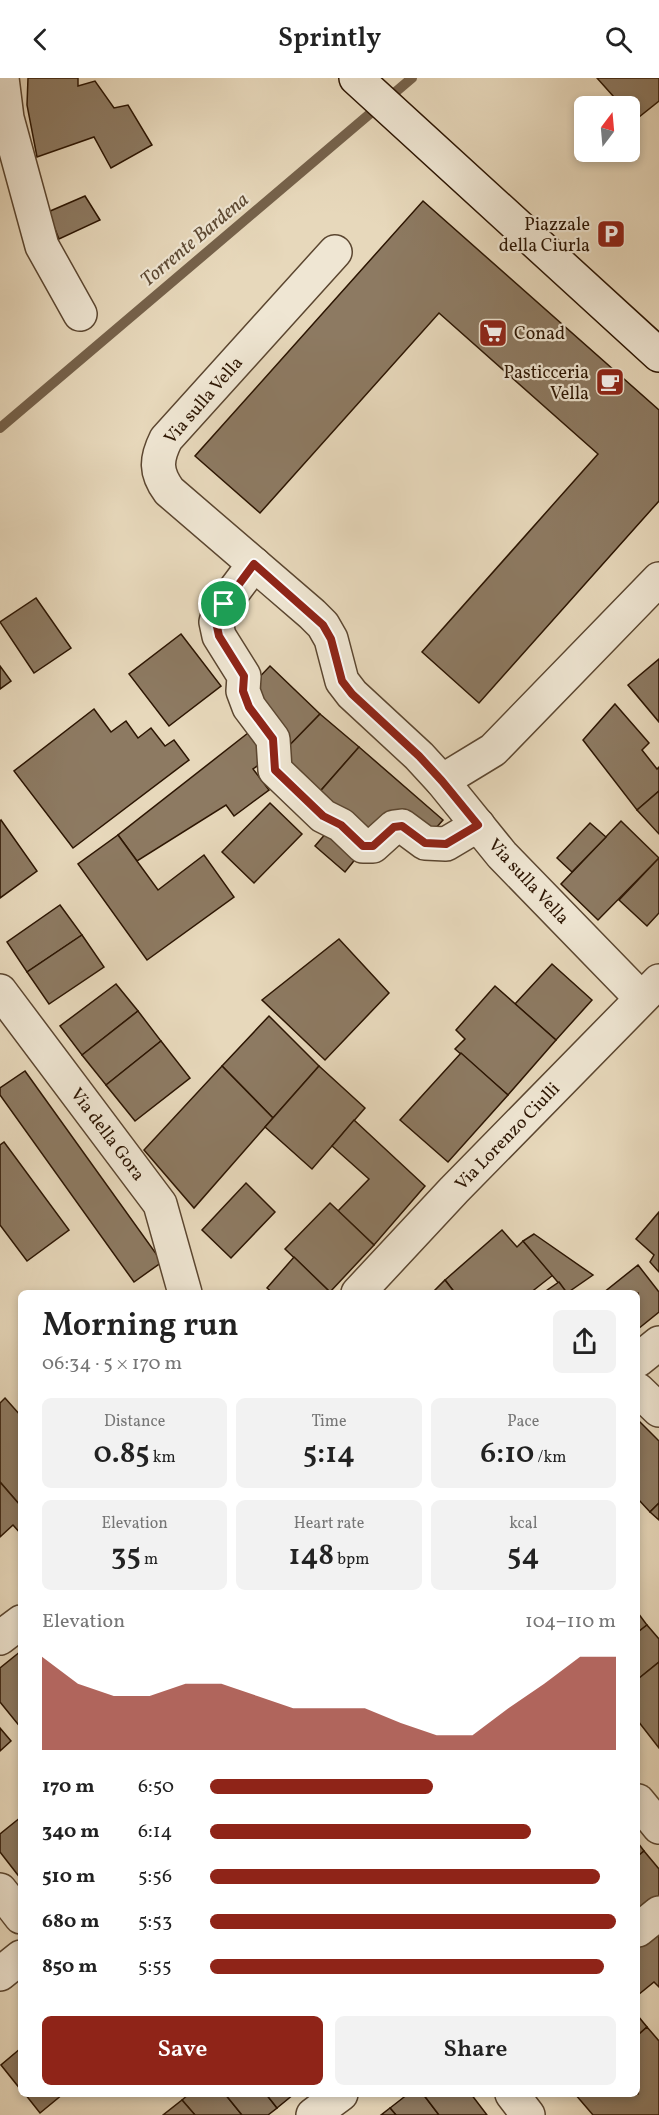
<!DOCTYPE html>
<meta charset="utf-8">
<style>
body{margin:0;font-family:Vollkorn,serif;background:#f2f2f2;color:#222;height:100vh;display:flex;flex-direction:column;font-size:22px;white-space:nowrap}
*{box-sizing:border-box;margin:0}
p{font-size:20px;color:#767676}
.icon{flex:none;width:33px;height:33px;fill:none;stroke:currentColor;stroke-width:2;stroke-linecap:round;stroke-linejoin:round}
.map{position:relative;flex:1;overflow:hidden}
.sheet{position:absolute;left:18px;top:1212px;width:622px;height:807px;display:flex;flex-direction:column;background:#fff;border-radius:9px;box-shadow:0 3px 9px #0003}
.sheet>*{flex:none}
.needle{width:39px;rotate:16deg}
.tools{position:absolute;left:574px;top:18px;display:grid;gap:12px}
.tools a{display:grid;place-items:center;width:66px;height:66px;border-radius:9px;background:#fff;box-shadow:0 3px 9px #0003;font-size:30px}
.pin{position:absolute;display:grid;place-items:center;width:51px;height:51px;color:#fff;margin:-26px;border:3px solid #fff;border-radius:50%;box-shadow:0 2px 6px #0007}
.round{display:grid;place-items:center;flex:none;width:63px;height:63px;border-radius:9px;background:#f2f2f2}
.summary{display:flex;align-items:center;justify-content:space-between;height:102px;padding:0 24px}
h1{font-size:33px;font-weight:600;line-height:45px}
.stats{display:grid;grid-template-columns:repeat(3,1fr);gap:9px;height:102px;padding:6px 24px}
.stats div{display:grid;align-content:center;border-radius:9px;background:#f2f2f2;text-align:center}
.stats b{font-size:30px;font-weight:600}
.stats small{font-size:16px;font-weight:400}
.stats p{font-size:16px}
.chart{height:168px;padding:12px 24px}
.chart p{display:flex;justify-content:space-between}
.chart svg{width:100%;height:108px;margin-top:6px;fill:#8f2418;opacity:.7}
.primary-button{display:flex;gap:12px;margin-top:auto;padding:12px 24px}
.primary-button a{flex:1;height:69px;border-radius:9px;background:#8f2418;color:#fff;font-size:24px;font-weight:600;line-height:69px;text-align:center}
.primary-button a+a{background:#f2f2f2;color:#222}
ul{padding:0 24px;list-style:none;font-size:20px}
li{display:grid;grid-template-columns:96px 72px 1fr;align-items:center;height:45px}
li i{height:15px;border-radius:8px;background:#8f2418}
header{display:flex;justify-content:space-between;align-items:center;height:78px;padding:0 24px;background:#fff;font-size:27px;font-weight:600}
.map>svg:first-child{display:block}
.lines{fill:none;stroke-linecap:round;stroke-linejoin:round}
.stream{stroke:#76624b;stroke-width:10}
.building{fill:#8d7a62;stroke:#2c1502;stroke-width:1.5}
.street-casing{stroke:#5b4630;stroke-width:36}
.secondary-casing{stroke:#2c1502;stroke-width:36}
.street{stroke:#efe6d3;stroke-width:33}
.secondary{stroke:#efe6d3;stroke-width:33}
.route-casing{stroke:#fff;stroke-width:12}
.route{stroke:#8f2418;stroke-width:8}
.labels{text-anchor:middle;stroke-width:4.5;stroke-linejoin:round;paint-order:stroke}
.poi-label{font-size:18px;fill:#2c1502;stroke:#efe6d3;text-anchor:end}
.street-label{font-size:18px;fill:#2c1502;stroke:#efe6d3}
.water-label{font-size:20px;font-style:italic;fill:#5d4933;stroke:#efe6d3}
</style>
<header><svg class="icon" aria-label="back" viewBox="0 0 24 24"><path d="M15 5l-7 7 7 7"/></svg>Sprintly<svg class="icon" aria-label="search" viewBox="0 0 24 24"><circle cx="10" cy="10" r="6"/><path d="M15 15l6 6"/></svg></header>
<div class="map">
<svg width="659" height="2037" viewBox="0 0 659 2037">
<rect width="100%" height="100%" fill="#e7d8bb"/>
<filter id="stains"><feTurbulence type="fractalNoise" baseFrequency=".00333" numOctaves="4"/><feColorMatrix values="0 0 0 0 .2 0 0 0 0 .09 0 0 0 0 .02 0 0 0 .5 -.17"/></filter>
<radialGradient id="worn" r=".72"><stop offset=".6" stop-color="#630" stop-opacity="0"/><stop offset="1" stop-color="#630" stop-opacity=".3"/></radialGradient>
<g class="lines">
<polyline class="stream" points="0,350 412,0"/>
</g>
<g class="building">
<polygon points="28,0 78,0 78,8 95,3 114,30 128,27 152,67 111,90 94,59 37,79 27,27"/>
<polygon points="597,0 659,0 659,23 634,43 630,38 630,28 622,28"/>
<polygon points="85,118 100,142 59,161 48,134"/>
<polygon points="423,123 659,332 659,423 479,625 422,574 598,376 439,235 260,435 195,378"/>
<polygon points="36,520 71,570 34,595 0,544"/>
<polygon points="181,556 221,608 169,648 129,596"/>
<polygon points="659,581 659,644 628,607"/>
<polygon points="0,588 11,603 0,611"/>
<polygon points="270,588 320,636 290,667 259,635 249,610"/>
<polygon points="615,626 649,665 642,672 657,691 659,689 659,713 637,732 583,662"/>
<polygon points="94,631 111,654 126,643 138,660 151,650 165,668 174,662 189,682 73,770 14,693"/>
<polygon points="320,636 359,669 316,718 277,680"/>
<polygon points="248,655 267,681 253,691 269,712 234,738 226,727 137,783 118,757"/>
<polygon points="359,669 443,742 426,761 370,766 316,718"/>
<polygon points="659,713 659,756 637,732"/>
<polygon points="270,725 302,756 254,805 222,774"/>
<polygon points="1,742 37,793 0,820 0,743"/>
<polygon points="621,743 659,780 598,842 561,806"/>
<polygon points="590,745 606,759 572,794 557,780"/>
<polygon points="327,754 357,779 345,794 315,768"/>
<polygon points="118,757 158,812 204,777 234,819 147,882 78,786"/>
<polygon points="659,780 659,835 647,848 619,822"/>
<polygon points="60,827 82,857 27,894 7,864"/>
<polygon points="82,857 104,889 49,926 27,894"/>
<polygon points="339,861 389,915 325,982 262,922"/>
<polygon points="552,886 592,922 556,962 515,926"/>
<polygon points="116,906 138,933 82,977 60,948"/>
<polygon points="495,908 556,962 508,1017 455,971 465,961 456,952"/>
<polygon points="138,933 161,963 106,1007 82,977"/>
<polygon points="269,938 319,988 273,1040 222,988"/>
<polygon points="161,963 190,1000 135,1043 106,1007"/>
<polygon points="461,975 508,1017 448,1084 400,1042"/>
<polygon points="222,988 273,1040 194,1130 144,1072"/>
<polygon points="319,988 365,1030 312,1091 265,1049"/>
<polygon points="25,993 162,1184 134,1204 0,1017 0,1010"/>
<polygon points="354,1042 425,1108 374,1167 338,1133 369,1101 332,1068"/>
<polygon points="4,1064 69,1152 27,1183 0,1147 0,1067"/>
<polygon points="246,1105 275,1134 231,1180 202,1152"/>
<polygon points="330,1125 374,1167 330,1214 285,1171"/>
<polygon points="659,1134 659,1194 650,1184 654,1177 636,1161"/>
<polygon points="502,1152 517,1169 523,1163 553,1197 530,1215 455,1215 445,1202"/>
<polygon points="534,1156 593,1197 567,1215 523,1163"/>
<polygon points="294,1179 330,1214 329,1215 273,1215 267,1210"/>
<polygon points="638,1187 659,1214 659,1234 638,1251 638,1215 603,1215"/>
<polygon points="445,1202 455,1215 432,1215"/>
<polygon points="559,1204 567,1215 543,1215"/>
<polygon points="5,1320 21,1338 21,1424 19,1426 0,1404 0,1325"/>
<polygon points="638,1342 659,1363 659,1425 650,1434 638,1421"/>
<polygon points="0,1404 19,1426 21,1424 21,1456 13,1447 0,1459"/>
<polygon points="659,1425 659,1442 650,1434"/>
<polygon points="638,1535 647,1547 638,1554"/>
<polygon points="647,1547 659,1561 659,1584 638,1601 638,1554"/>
<polygon points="21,1573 21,1650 0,1624 0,1590"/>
<polygon points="659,1584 659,1670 638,1643 638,1601"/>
<polygon points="0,1650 11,1663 0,1673"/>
<polygon points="21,1739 21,1801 0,1774 0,1756"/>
<polygon points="638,1765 644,1773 638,1778"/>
<polygon points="644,1773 659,1791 659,1819 638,1836 638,1778"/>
<polygon points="659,1846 659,1909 654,1904 638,1917 638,1863"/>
<polygon points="638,1938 647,1949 638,1957"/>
<polygon points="647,1949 659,1963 659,2037 593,2037 575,2016 638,2016 638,1957"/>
<polygon points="21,1970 21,2012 1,1987"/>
<polygon points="25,2016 63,2016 40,2035"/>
<polygon points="189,2016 225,2016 242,2037 195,2037 182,2022"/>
<polygon points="225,2016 266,2016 277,2030 268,2037 242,2037"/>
<polygon points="266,2016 294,2016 277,2030"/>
<polygon points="408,2016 423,2016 439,2037 396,2037 390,2030"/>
<polygon points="423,2016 471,2016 487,2037 439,2037"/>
<polygon points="182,2022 195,2037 163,2037"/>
<polygon points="390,2030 396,2037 381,2037"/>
</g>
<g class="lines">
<g class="street-casing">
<g id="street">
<polyline points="2,0 7,40 42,168 80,236"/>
<path d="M 335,174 L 166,361 C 156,381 155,394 169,413 L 312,536 L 323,547 L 331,561 L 342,603 L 352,616 L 419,678 L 442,703 L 502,777 L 641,920"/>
<polyline points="254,486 219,533 216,544 219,558 244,598 243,613 249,629 273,661 275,692 323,738 341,747 363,768 373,768 394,749 402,748 425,765 446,766 478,747"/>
<polyline points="442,703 493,672 659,501"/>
<polyline points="0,913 160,1126 185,1215"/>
<polyline points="358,1215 454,1112 659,903"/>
<polyline points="638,1282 659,1265"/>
<polyline points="638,1312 659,1332"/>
<polyline points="0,1560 21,1544"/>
<polyline points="638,1723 659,1749"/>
<polyline points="0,1812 21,1839"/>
<polyline points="638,1852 659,1835"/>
<polyline points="0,1896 21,1879"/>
<polyline points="512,2016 528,2037"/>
<polyline points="313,2037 341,2016"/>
</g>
</g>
<g class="secondary-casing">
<polyline id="secondary" points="356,0 659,277"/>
</g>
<use href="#street" class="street"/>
<use href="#secondary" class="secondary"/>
</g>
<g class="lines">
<g class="route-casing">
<polygon id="route" points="254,486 323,547 331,561 342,603 352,616 419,678 442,703 478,747 446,766 425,765 402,748 394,749 373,768 363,768 341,747 323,738 275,692 273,661 249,629 243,613 244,598 219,558 216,544 219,533"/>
</g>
<use href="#route" class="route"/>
</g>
<defs>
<g id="parking-square" transform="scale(1.5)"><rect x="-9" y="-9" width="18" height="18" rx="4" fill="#8f2418" stroke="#efe6d3"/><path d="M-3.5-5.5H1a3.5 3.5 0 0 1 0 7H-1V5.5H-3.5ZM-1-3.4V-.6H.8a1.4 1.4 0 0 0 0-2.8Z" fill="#fff"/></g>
<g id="supermarket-square" transform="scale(1.5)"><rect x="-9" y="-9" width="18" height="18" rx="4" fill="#8f2418" stroke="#efe6d3"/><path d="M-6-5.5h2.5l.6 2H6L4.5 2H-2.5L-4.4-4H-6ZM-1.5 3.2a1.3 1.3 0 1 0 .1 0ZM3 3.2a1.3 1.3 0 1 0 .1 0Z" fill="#fff"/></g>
<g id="cafe-square" transform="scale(1.5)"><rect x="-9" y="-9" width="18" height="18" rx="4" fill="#8f2418" stroke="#efe6d3"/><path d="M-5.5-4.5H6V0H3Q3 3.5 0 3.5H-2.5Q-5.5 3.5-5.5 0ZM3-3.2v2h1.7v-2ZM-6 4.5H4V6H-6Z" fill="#fff"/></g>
</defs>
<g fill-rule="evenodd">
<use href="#parking-square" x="611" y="156"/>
<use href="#supermarket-square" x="493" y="255"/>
<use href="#cafe-square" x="610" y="304"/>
</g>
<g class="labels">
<g class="poi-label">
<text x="590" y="152">Piazzale<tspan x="590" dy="21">della Ciurla</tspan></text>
<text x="514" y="261" text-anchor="start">Conad</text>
<text x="589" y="300">Pasticceria<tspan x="589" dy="21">Vella</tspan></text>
</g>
<g class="street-label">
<text transform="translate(203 322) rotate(-49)" y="6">Via sulla Vella</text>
<text transform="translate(529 803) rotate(47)" y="6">Via sulla Vella</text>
<text transform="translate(108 1056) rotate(53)" y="6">Via della Gora</text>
<text transform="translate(507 1058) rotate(-46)" y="6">Via Lorenzo Ciulli</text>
</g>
<g class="water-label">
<text transform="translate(194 161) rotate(-40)" y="7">Torrente Bardena</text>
</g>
</g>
<rect width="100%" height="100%" filter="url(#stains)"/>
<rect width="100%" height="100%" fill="url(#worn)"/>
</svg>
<div class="tools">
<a><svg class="needle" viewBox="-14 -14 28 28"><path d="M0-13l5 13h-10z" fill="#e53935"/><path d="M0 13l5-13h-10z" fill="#767676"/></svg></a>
</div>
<div class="pin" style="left:224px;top:526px;background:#1e9e55"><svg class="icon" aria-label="arrive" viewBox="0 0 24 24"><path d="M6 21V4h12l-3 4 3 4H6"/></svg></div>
<section class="sheet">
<div class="summary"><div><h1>Morning run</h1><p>06:34 · 5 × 170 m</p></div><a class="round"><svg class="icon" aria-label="share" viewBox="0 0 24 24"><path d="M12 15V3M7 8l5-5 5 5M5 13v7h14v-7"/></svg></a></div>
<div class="stats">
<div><p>Distance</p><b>0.85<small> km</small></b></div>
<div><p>Time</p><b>5:14</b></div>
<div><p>Pace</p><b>6:10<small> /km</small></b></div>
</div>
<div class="stats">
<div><p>Elevation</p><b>35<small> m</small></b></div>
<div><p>Heart rate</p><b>148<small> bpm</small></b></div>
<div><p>kcal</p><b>54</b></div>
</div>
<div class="chart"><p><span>Elevation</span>104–110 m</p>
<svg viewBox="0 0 160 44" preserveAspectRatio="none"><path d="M0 44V6L10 17L20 22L30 22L40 17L50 17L60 22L70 27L80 27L90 27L100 33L110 38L120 38L130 27L140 17L150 6L160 6V44z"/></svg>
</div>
<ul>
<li><b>170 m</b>6:50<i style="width:55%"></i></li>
<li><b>340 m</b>6:14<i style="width:79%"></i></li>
<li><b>510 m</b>5:56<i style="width:96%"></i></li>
<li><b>680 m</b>5:53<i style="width:100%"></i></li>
<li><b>850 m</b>5:55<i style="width:97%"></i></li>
</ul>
<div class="primary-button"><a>Save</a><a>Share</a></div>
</section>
</div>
